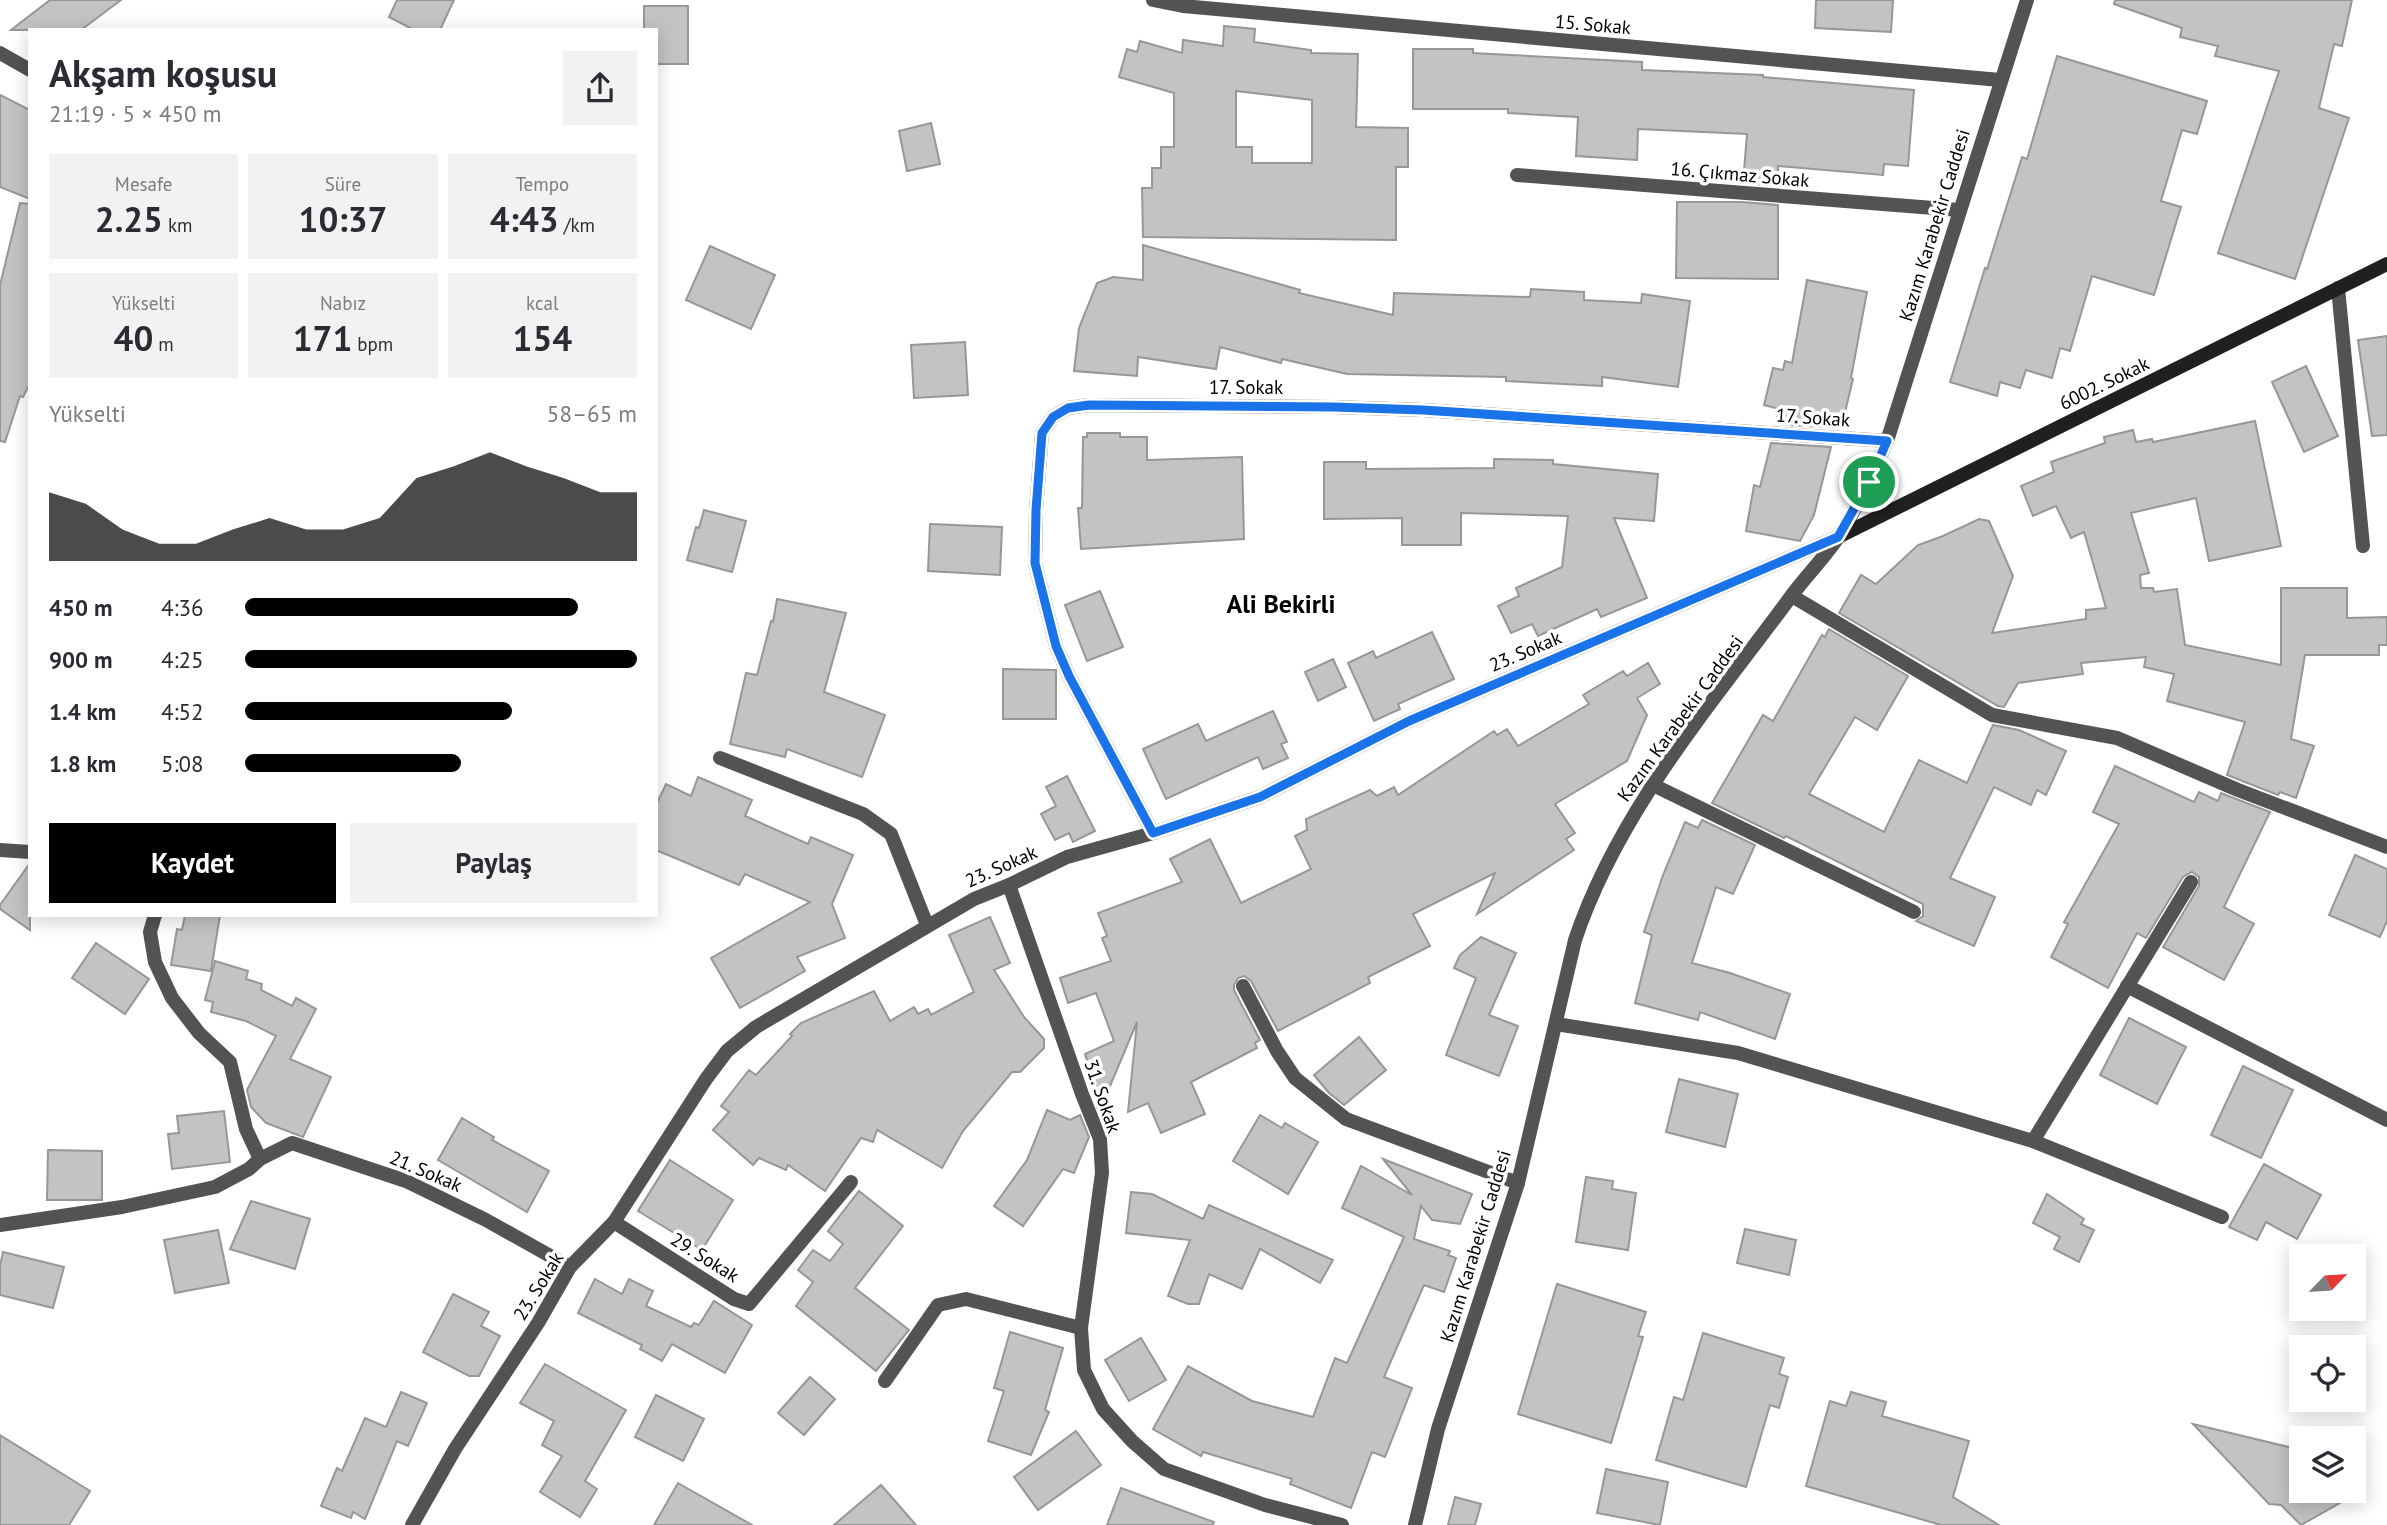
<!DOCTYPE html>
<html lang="tr">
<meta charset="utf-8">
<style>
body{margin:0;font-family:"PT Sans",sans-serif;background:#f2f2f3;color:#2b2b33;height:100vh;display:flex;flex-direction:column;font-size:26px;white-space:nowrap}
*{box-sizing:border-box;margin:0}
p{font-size:23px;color:#7c7c81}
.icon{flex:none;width:38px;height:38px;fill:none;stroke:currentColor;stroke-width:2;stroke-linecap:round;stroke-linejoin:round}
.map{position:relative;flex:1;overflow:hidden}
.side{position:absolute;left:28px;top:28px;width:630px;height:889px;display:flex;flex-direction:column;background:#fff;border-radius:0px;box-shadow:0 4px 18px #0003}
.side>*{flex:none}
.needle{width:46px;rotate:65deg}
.fabs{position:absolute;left:2289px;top:1244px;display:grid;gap:14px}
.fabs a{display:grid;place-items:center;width:77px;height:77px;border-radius:0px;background:#fff;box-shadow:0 4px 18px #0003;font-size:35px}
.pin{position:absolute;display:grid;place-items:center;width:60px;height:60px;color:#fff;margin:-30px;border:4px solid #fff;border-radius:50%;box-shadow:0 2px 7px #0007}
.round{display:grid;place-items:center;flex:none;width:74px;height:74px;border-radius:0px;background:#f2f2f3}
.summary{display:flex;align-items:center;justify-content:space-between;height:119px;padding:0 21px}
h1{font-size:38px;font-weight:600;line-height:52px}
.figures{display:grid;grid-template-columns:repeat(3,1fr);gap:10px;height:119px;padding:7px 21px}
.figures div{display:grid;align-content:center;border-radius:0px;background:#f2f2f3;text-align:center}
.figures b{font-size:35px;font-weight:600}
.figures small{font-size:19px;font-weight:400}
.figures p{font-size:19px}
.chart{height:196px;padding:14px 21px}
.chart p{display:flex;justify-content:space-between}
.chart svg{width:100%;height:126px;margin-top:7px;fill:#000;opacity:.7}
.primary-button{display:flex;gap:14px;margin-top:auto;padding:14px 21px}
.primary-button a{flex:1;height:80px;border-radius:0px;background:#000;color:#fff;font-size:28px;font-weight:600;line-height:80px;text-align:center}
.primary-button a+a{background:#f2f2f3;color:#2b2b33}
ul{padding:0 21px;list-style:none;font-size:23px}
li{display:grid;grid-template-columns:112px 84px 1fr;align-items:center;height:52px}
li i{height:18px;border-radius:9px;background:#000}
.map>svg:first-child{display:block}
.building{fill:#c3c3c3;stroke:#979797;stroke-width:2;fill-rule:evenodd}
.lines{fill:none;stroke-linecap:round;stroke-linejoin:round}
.street{stroke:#535353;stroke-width:14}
.secondary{stroke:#202020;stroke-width:14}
.route-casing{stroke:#fff;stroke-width:14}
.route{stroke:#1a73e8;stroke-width:9}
.labels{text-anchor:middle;stroke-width:7;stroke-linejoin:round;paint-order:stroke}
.street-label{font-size:19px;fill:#000;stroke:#fff}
.district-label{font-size:26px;font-weight:bold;fill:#000;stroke:#fff}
</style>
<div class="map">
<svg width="2387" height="1525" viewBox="0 0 2387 1525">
<rect width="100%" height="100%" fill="#fff"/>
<g class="building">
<polygon points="50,0 121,0 81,30 11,30"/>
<polygon points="397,0 454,0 440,30 414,30 389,17"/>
<polygon points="1816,0 1893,0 1891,32 1815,28"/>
<polygon points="2115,0 2352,0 2342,46 2334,44 2319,108 2349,118 2295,279 2218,253 2279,71 2215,56 2218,46 2180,37 2182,28 2114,4"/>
<polygon points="644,6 688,6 688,64 656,64 656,30 644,30"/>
<path d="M 1224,26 L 1255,29 L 1254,42 L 1311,50 L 1311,53 L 1358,54 L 1356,127 L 1408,128 L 1408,167 L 1396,167 L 1396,240 L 1143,237 L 1142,188 L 1152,188 L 1152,168 L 1161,168 L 1161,147 L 1174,147 L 1174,93 L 1119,77 L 1127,49 L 1137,52 L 1140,41 L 1182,53 L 1183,40 L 1223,46 ZM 1236,91 L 1312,100 L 1312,163 L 1252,163 L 1252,147 L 1236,147 Z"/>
<polygon points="1413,49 1473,49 1473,53 1642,62 1642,70 1763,75 1763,77 1914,90 1908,166 1884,164 1883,175 1778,166 1778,186 1743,183 1747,134 1638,129 1637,160 1576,156 1578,117 1508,113 1508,109 1413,109"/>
<polygon points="2057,56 2207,101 2197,134 2182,130 2161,201 2181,207 2154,295 2092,276 2070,351 2060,348 2052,378 2026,370 2020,388 2000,382 1997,396 1950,382 1985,268 1987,269 2022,157 2027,159"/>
<polygon points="0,95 30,110 30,199 0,187"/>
<polygon points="931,123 940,164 907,171 899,131"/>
<polygon points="1677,202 1742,202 1778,205 1778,279 1676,278"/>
<polygon points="20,203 30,204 30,383 23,397 20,396 5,442 0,441 0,285"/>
<polygon points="1143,245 1300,290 1299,293 1393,315 1394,293 1530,297 1531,289 1584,292 1584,300 1641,303 1642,294 1690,301 1678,387 1602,377 1602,386 1506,381 1506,377 1347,374 1282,359 1281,363 1220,347 1216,369 1138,357 1137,376 1074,371 1079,328 1097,283 1113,277 1143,280"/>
<polygon points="710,246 775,275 751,329 686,300"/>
<polygon points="1807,280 1867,292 1851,378 1853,379 1842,425 1837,423 1836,428 1776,424 1779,409 1764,405 1773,368 1783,370 1785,361 1792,363"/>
<polygon points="2387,336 2387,435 2372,436 2358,340"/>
<polygon points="965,342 968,395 914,398 911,345"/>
<polygon points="2306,366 2338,436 2304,452 2272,382"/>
<polygon points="2255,421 2281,546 2209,561 2196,498 2131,513 2149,573 2140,575 2141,588 2153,588 2154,592 2177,589 2185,645 2281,665 2281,588 2347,588 2347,618 2387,617 2387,645 2379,645 2379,655 2305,655 2291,739 2314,746 2296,798 2280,792 2278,795 2227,775 2245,722 2167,701 2174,674 2144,667 2146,657 2081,663 2083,674 2018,683 2004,707 1998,706 1839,613 1861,575 1876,584 1918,545 1943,536 1979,519 1989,521 2013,576 1992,633 2086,619 2086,610 2106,608 2084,532 2071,538 2056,506 2033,516 2021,486 2054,472 2051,462 2105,443 2104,437 2133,430 2136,442 2152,439 2153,442"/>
<polygon points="1087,433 1120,433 1120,437 1147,437 1147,460 1242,457 1244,539 1081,549 1078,508 1082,508 1083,437 1087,437"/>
<polygon points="1771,443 1831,447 1814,515 1800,541 1746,531 1754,485 1760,487"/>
<polygon points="1494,459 1553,460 1553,464 1658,474 1654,521 1614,518 1647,598 1601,617 1597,609 1538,636 1532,624 1511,633 1498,606 1519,596 1516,588 1562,567 1568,516 1461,513 1461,545 1402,545 1402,518 1324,519 1324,462 1366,462 1366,469 1494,468"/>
<polygon points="704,510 746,521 732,572 687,560 696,527 699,528"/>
<polygon points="930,524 1002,527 1000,575 928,571"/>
<polygon points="1100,591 1123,647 1087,661 1065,605"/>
<polygon points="777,599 846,613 824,692 885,715 862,777 787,749 785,757 730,744 746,673 757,675 771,621 773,622"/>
<polygon points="1829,629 1908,676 1877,730 1855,717 1809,794 1884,832 1919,760 1967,783 1993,725 2019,730 2066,751 2046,795 2037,790 2031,805 1994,787 1950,878 1995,897 1974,946 1916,921 1923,916 1923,904 1786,836 1784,838 1712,803 1763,715 1773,721 1822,635 1825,637"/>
<polygon points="1432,632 1454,679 1398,704 1400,709 1374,721 1348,663 1373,651 1376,658"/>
<polygon points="1333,659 1346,687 1318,701 1305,672"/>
<polygon points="1648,663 1660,684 1637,698 1647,715 1627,761 1555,804 1575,833 1566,839 1574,850 1477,914 1495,873 1413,914 1430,946 1368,977 1370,983 1278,1031 1251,981 1244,976 1238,978 1234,985 1234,990 1260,1040 1255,1043 1257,1048 1191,1082 1205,1114 1161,1133 1148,1103 1128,1112 1137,1022 1099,1112 1097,1107 1102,1105 1085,1054 1114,1041 1096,993 1068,1003 1060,978 1111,961 1102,938 1107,936 1098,913 1182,882 1170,859 1210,839 1241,903 1311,869 1295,836 1307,830 1306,819 1370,790 1377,796 1394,787 1398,795 1494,731 1497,735 1507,729 1518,746 1589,704 1583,695 1623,671 1627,676"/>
<polygon points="1003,669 1056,670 1056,719 1003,719"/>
<polygon points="1273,711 1287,742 1281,744 1288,758 1263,769 1258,757 1166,799 1143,749 1198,724 1206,741"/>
<polygon points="2115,766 2194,802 2199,792 2218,801 2221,793 2270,812 2224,907 2254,924 2224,980 2163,947 2199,886 2199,877 2192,872 2183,877 2146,938 2137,933 2108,988 2051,957 2068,924 2064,922 2119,824 2093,812"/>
<polygon points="1067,776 1095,831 1073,842 1069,833 1055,840 1041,814 1056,806 1046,787"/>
<polygon points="698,777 752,800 745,816 808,844 811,837 853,855 832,904 845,938 797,957 805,971 740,1008 711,958 810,902 745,874 739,885 656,850 656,805 666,784 691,796"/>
<polygon points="1702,820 1755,845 1733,894 1716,887 1692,963 1730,973 1790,994 1775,1039 1700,1012 1698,1020 1635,1003 1652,935 1644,932 1663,875 1685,822 1698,828"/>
<polygon points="2355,855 2387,869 2387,921 2380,937 2329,915"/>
<polygon points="30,863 30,930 0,909 0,905"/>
<polygon points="185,915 220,915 211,971 171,965 177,929 182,930"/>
<polygon points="990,917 1010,963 994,970 1024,1017 1044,1039 1044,1048 1020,1072 1012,1072 963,1131 942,1168 877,1130 873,1142 861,1138 825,1191 788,1165 786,1170 759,1158 753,1165 713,1130 729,1112 721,1106 749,1070 756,1075 792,1036 790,1034 801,1023 874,991 890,1021 914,1007 918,1014 928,1009 931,1015 974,992 949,935"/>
<polygon points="1481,937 1516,953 1489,1015 1518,1026 1499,1076 1446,1055 1476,978 1454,968 1460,955"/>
<polygon points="96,943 149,979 125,1014 72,978"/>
<polygon points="215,961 248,971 246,979 262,984 261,990 292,1006 296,998 316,1009 290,1059 331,1077 303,1137 266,1123 251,1107 247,1090 276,1036 246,1021 211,1012 213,1002 205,1000"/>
<polygon points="2129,1018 2186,1047 2157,1104 2100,1075"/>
<polygon points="1359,1037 1386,1070 1344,1105 1329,1093 1314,1075"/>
<polygon points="2243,1066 2293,1090 2261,1158 2211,1135"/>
<polygon points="1679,1079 1738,1094 1725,1147 1666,1132"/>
<polygon points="1047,1110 1070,1120 1080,1115 1089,1137 1074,1173 1063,1169 1023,1226 994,1206 1027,1160"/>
<polygon points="224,1111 230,1162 172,1169 168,1134 179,1133 177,1116"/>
<polygon points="1260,1115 1282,1128 1285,1123 1318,1142 1288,1194 1233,1161"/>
<polygon points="462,1118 494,1137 492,1140 549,1171 527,1212 438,1160"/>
<polygon points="48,1150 102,1151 102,1200 47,1200"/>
<polygon points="1383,1159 1472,1194 1460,1224 1432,1220 1421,1206 1414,1239 1450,1251 1448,1255 1456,1258 1444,1292 1424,1285 1384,1377 1412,1388 1385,1457 1372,1452 1351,1508 1290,1484 1292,1479 1203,1452 1201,1456 1153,1429 1188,1366 1252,1401 1313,1417 1335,1358 1347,1363 1404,1237 1342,1208 1361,1166 1412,1195"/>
<polygon points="670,1160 733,1200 702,1250 638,1211"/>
<polygon points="2264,1164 2321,1195 2297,1239 2266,1222 2257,1240 2229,1227"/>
<polygon points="1586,1177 1613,1181 1612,1189 1636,1193 1628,1250 1576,1242"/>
<polygon points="859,1191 903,1226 855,1288 909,1330 876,1371 796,1306 813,1282 798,1270 813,1250 830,1261 843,1244 828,1231"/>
<polygon points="1131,1192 1152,1194 1203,1219 1209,1205 1333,1260 1320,1283 1260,1249 1242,1289 1209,1274 1199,1304 1188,1304 1168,1296 1190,1240 1126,1233"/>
<polygon points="2047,1194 2084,1219 2081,1224 2094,1230 2079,1262 2054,1249 2060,1237 2033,1223"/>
<polygon points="251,1201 310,1219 295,1269 230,1249"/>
<polygon points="1745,1229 1796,1240 1789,1275 1737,1263"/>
<polygon points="218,1230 229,1283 175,1293 164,1240"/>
<polygon points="3,1252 64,1267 53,1308 0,1295 0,1266"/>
<polygon points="595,1279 622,1294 629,1279 653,1291 646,1306 691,1327 694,1323 699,1325 714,1301 752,1325 725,1373 672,1344 662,1361 640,1349 642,1345 578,1313"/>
<polygon points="1557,1284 1646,1312 1638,1336 1643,1337 1611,1443 1518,1414"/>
<polygon points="453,1294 489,1312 481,1326 500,1336 479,1376 469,1376 423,1352"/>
<polygon points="1010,1332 1063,1348 1045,1410 1049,1412 1031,1455 988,1441 1004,1391 994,1388"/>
<polygon points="1703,1333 1784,1358 1779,1374 1788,1377 1779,1408 1770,1405 1746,1487 1656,1460 1674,1397 1683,1400"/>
<polygon points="1141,1338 1166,1380 1129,1401 1105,1360"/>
<polygon points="545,1364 626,1410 585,1481 597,1489 580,1517 540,1492 562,1456 542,1445 554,1421 520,1403"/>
<polygon points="810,1377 835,1399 804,1435 778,1413"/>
<polygon points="401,1392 427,1403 408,1446 397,1441 365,1519 353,1512 351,1518 321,1506 337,1468 342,1471 365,1418 386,1427"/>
<polygon points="1851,1392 1886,1402 1882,1416 1969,1441 1953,1497 1999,1525 1941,1525 1806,1486 1830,1401 1846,1406"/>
<polygon points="656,1395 704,1419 683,1461 635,1437"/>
<polygon points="2193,1424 2301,1450 2301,1491 2361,1491 2301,1525 2281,1505 2269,1504"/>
<polygon points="1076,1431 1101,1465 1038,1510 1014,1477"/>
<polygon points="0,1435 90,1491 69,1525 0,1525"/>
<polygon points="1606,1469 1668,1482 1660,1525 1597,1513"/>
<polygon points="678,1483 752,1525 654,1525"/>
<polygon points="881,1485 916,1525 834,1525"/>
<polygon points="1121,1488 1214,1522 1213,1525 1107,1525"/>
<polygon points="1455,1497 1481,1504 1475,1525 1448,1525"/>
</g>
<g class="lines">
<g class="street">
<polyline points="1153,0 1183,6 2000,80"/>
<polyline points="0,53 30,70"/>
<polyline points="1517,175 1959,210"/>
<polyline points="2338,288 2363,546"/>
<polyline points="1792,596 1992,715 2117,738 2238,790 2387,847"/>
<polyline points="720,758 863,814 891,834 927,925"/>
<polyline points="1651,784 1914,912"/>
<polyline points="1153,833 1069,676 1056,646 1035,563 1036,510 1042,433 1053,417 1068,408 1089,405 1333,407 1423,410 1887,441"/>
<polyline points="0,850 30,852"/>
<polyline points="1009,885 1082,1094 1100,1139 1102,1173 1081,1328 1084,1370 1103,1409 1132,1441 1164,1469 1265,1505 1342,1525"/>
<polyline points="155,915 150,932 155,962 172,998 199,1033 230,1062 246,1129 260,1159"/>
<polyline points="1243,986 1277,1051 1295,1078 1346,1119 1518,1183"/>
<polyline points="2127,986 2387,1120"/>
<polyline points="1556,1024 1738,1053 2033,1141 2222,1217"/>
<polyline points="2033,1141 2191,882"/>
<polyline points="614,1222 734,1299 749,1304 851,1182"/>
<polyline points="0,1225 122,1207 215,1187 249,1169 260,1159 292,1143 406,1181 486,1220 570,1267"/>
<polyline points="885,1381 938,1305 966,1299 1081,1328"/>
<polyline points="412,1525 455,1449 538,1323 570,1267 614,1222 706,1079 727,1051 756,1027 974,899 1009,885 1067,857 1153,833 1260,797 1409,721 1838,537"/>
<path d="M 1415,1525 L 1438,1429 L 1518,1183 L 1575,940 C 1619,809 1712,704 1792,595 C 1807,575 1825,557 1839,536 C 1858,506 1873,474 1887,441 L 2027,0"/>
</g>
<polyline class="secondary" points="1838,537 2387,264"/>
</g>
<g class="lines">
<g class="route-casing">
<polygon id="route" points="1089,405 1333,407 1423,410 1887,441 1869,482 1838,537 1409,721 1260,797 1153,833 1069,676 1056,646 1035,563 1036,510 1042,433 1053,417 1068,408"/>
</g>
<use href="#route" class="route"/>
</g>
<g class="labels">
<g class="street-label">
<text transform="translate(1593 24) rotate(5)" y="7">15. Sokak</text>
<text transform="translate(1740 174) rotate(5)" y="7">16. Çıkmaz Sokak</text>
<text transform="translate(1934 225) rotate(-73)" y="7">Kazım Karabekir Caddesi</text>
<text transform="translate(2104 383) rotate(-26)" y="7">6002. Sokak</text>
<text x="1246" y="394">17. Sokak</text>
<text transform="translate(1813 417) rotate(4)" y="7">17. Sokak</text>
<text transform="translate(1525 651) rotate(-23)" y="7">23. Sokak</text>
<text transform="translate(1680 718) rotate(-54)" y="7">Kazım Karabekir Caddesi</text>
<text transform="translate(1001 866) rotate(-24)" y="7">23. Sokak</text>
<text transform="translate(1103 1096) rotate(71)" y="7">31. Sokak</text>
<text transform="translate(426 1171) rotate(23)" y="7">21. Sokak</text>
<text transform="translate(1475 1246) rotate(-73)" y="7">Kazım Karabekir Caddesi</text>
<text transform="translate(705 1257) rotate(32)" y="7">29. Sokak</text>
<text transform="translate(538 1286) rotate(-58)" y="7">23. Sokak</text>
</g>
<g class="district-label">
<text x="1281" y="613">Ali Bekirli</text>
</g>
</g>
</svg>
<div class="fabs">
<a><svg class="needle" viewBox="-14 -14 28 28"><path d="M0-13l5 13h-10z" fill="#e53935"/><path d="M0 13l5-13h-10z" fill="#7c7c81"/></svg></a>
<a><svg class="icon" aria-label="locate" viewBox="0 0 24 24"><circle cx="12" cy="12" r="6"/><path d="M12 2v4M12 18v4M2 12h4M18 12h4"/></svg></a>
<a><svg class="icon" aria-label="layers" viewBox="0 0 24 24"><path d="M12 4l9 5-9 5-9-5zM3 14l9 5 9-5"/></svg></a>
</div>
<div class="pin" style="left:1869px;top:482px;background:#1e9e55"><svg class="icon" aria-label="arrive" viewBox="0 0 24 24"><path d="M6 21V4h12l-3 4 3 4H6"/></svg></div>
<section class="side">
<div class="summary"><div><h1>Akşam koşusu</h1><p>21:19 · 5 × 450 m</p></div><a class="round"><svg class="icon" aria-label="share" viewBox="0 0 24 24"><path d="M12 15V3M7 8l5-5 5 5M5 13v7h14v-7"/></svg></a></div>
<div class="figures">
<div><p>Mesafe</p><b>2.25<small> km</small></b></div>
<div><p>Süre</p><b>10:37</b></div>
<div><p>Tempo</p><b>4:43<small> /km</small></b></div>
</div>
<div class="figures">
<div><p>Yükselti</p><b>40<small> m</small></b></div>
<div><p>Nabız</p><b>171<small> bpm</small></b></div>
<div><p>kcal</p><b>154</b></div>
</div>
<div class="chart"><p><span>Yükselti</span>58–65 m</p>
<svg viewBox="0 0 160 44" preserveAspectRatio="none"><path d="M0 44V20L10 24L20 33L30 38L40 38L50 33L60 29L70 33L80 33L90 29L100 15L110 11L120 6L130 11L140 15L150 20L160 20V44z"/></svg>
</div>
<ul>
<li><b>450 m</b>4:36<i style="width:85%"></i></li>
<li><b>900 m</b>4:25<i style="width:100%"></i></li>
<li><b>1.4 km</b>4:52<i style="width:68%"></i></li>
<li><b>1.8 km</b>5:08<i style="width:55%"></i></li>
</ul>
<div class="primary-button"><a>Kaydet</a><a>Paylaş</a></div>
</section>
</div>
